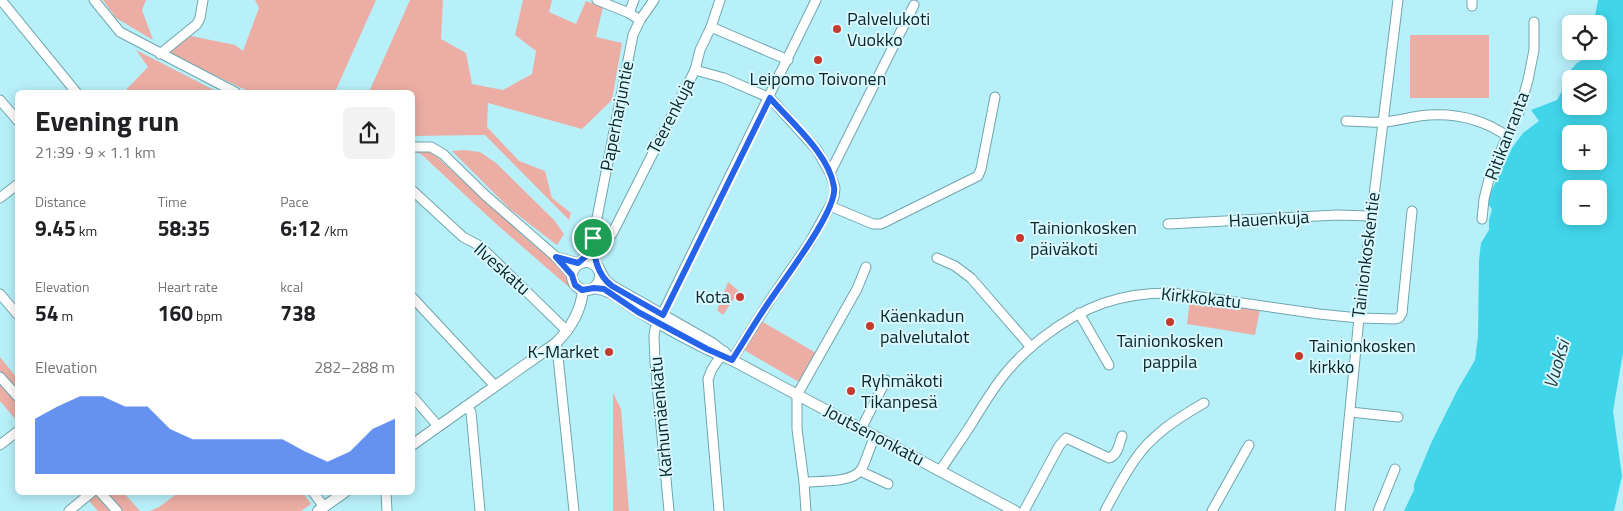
<!DOCTYPE html>
<meta charset="utf-8">
<style>
body{margin:0;font-family:"Titillium Web",sans-serif;background:#f2f2f2;color:#202124;height:100vh;display:flex;flex-direction:column;font-size:19px;white-space:nowrap}
*{box-sizing:border-box;margin:0}
p{font-size:16px;color:#757577}
.icon{flex:none;width:28px;height:28px;fill:none;stroke:currentColor;stroke-width:2;stroke-linecap:round;stroke-linejoin:round}
.map{position:relative;flex:1;overflow:hidden}
.details{position:absolute;left:15px;top:90px;width:400px;height:405px;display:flex;flex-direction:column;background:#fff;border-radius:8px;box-shadow:0 2px 12px #0003}
.details>*{flex:none}
.tools{position:absolute;left:1562px;top:15px;display:grid;gap:10px}
.tools a{display:grid;place-items:center;width:45px;height:45px;border-radius:8px;background:#fff;box-shadow:0 2px 12px #0003;font-size:25px}
.pin{position:absolute;display:grid;place-items:center;width:42px;height:42px;color:#fff;margin:-21px;border:2px solid #fff;border-radius:50%;box-shadow:0 1px 5px #0007}
.round{display:grid;place-items:center;flex:none;width:52px;height:52px;border-radius:8px;background:#f2f2f2}
.headline{display:flex;align-items:center;justify-content:space-between;height:85px;padding:0 20px}
h1{font-size:28px;font-weight:700;line-height:38px}
.figures{display:grid;grid-template-columns:repeat(3,1fr);gap:8px;height:85px;padding:5px 20px}
.figures div{display:grid;align-content:center}
.figures b{font-size:21px;font-weight:700}
.figures small{font-size:14px;font-weight:400}
.figures p{font-size:14px}
.chart{height:140px;padding:10px 20px}
.chart p{display:flex;justify-content:space-between}
.chart svg{width:100%;height:90px;margin-top:5px;fill:#2563eb;opacity:.7}
.map>svg:first-child{display:block}
.green{fill:#ecaea4}
.water{fill:#41d5ea;fill-rule:evenodd}
.lines{fill:none;stroke-linecap:round;stroke-linejoin:round}
.minor-casing{stroke:#6fa6af;stroke-width:11}
.major-casing{stroke:#6fa6af;stroke-width:12}
.minor{stroke:#fff;stroke-width:9}
.major{stroke:#fff;stroke-width:10}
.route-casing{stroke:#fff;stroke-width:10}
.route{stroke:#2563eb;stroke-width:6}
.poi-dot{fill:#c6392c;stroke:#d8f9ff;stroke-width:2}
.labels{text-anchor:middle;stroke-width:4;stroke-linejoin:round;paint-order:stroke}
.poi-label{font-size:18px;fill:#0c2327;stroke:#d8f9ff;text-anchor:start}
.street-label{font-size:18px;fill:#0c2327;stroke:#d8f9ff}
.water-label{font-size:19px;font-style:italic;fill:#253d42;stroke:#d8f9ff}
</style>
<div class="map">
<svg width="1623" height="511" viewBox="0 0 1623 511">
<rect width="100%" height="100%" fill="#b8f0fa"/>
<g class="green">
<polygon points="103,0 146,0 142,10 153,40 116,18"/>
<polygon points="255,0 376,0 335,92 250,92 168,53 191,36 235,45 243,51 259,8"/>
<polygon points="410,0 443,0 441,39 466,53 472,84 503,90 532,74 536,51 515,35 523,0 552,0 549,12 576,24 586,1 603,7 596,37 622,43 612,100 582,129 488,103 487,127 519,161 545,171 552,198 571,213 569,220 485,135 413,136 412,92 369,92"/>
<rect x="1410" y="35" width="79" height="63"/>
<polygon points="136,50 218,92 124,92 148,67"/>
<polygon points="428,150 435,155 521,234 555,263 566,277 570,288 494,222 421,154 415,152"/>
<polygon points="463,150 480,152 496,163 554,220 564,234 557,245 510,209 452,151"/>
<polygon points="728,282 739,291 723,315 717,310"/>
<polygon points="1190,298 1260,309 1255,335 1187,324"/>
<polygon points="761,321 816,353 799,382 744,350"/>
<polygon points="0,357 17,378 17,421 0,401"/>
<polygon points="613,393 621,409 629,511 613,511"/>
<polygon points="82,493 124,493 140,511 98,511"/>
<polygon points="178,493 303,493 311,504 301,511 150,511 159,507"/>
</g>
<path class="water" d="M 1598,0 L 1623,0 L 1623,353 L 1613,411 L 1622,476 L 1614,511 L 1404,511 L 1414,490 L 1414,484 L 1432,441 L 1458,389 L 1475,360 L 1478,336 L 1479,260 L 1481,243 L 1489,230 L 1489,220 L 1492,209 L 1488,204 L 1491,192 L 1499,175 L 1501,167 L 1506,161 L 1512,148 L 1523,133 L 1539,121 L 1531,110 L 1557,100 L 1569,78 L 1567,74 L 1577,63 L 1582,60 L 1582,51 L 1599,51 L 1599,24 L 1590,24 L 1595,16 ZM 1571,79 L 1599,79 L 1599,106 L 1571,106 ZM 1571,134 L 1599,134 L 1599,161 L 1571,161 ZM 1571,189 L 1599,189 L 1599,216 L 1571,216 Z"/>
<g class="lines">
<g class="minor-casing">
<g id="minor">
<polyline points="1,0 76,92"/>
<polyline points="94,0 120,32 235,92"/>
<polyline points="597,0 629,13 640,20"/>
<polyline points="1472,0 1472,6"/>
<polyline points="629,13 634,0"/>
<polyline points="711,27 720,0"/>
<polyline points="160,54 197,24 200,18 203,0"/>
<polyline points="695,70 700,50 711,27 788,60"/>
<polyline points="0,100 18,121"/>
<path d="M 1346,121 C 1358,121 1372,123 1384,122 C 1396,121 1407,118 1419,116 C 1450,112 1481,118 1507,136"/>
<polyline points="412,147 431,147 443,154 485,195 556,257 572,275"/>
<polyline points="830,173 914,5"/>
<polyline points="412,190 463,237 480,246 567,331"/>
<polyline points="0,198 18,184"/>
<polyline points="830,206 873,224 881,224 978,176 981,169 995,97"/>
<polyline points="1482,219 1484,199 1489,179 1507,136 1519,112 1528,80 1534,50 1534,22"/>
<polyline points="1168,224 1337,215 1371,216"/>
<polyline points="612,234 695,70 724,78 770,98 817,150 830,173 835,188 834,197 830,206 810,242 770,300 732,360"/>
<polyline points="593,243 594,258 598,267"/>
<polyline points="556,257 578,263 586,256 593,238 633,35 640,20 654,0"/>
<polyline points="937,258 955,266 971,278 1031,347"/>
<polyline points="0,294 18,315"/>
<polyline points="412,297 495,386"/>
<polyline points="1079,313 1109,365"/>
<polyline points="556,343 557,347 574,511"/>
<polyline points="0,377 18,397"/>
<polyline points="412,396 438,426"/>
<polyline points="466,406 471,412 480,511"/>
<polyline points="1350,412 1398,417"/>
<polyline points="861,429 886,380"/>
<polyline points="0,445 18,431"/>
<polyline points="860,471 888,484"/>
<path d="M 940,471 C 951,454 962,439 972,423 C 982,407 992,390 1004,375 C 1015,361 1028,349 1042,338 C 1083,306 1121,292 1173,293 L 1319,314 L 1359,318 L 1395,319 L 1399,318 L 1402,313 L 1412,211"/>
<path d="M 804,482 C 819,481 852,483 861,470 C 867,460 869,447 875,437"/>
<polyline points="100,492 117,511"/>
<polyline points="313,492 324,507"/>
<polyline points="386,492 387,511"/>
<polyline points="69,511 92,492"/>
<polyline points="669,511 655,362 654,336 655,329 816,0"/>
<polyline points="719,511 708,379 712,369 724,351"/>
<polyline points="806,511 804,482 797,429 797,395 857,289 866,267"/>
<path d="M 1024,511 L 1059,446 L 1066,438 L 1109,458 C 1118,455 1119,444 1122,436"/>
<path d="M 1105,511 C 1114,494 1123,477 1134,461 C 1151,435 1178,418 1204,403"/>
<polyline points="1212,511 1249,445"/>
<polyline points="1340,511 1359,318 1398,0"/>
<polyline points="1378,511 1395,469"/>
</g>
</g>
<g class="major-casing">
<g id="major">
<circle cx="586" cy="276" r="14"/>
<polyline points="598,267 605,280 612,286 712,343 726,354"/>
<path d="M 594,288 C 612,290 623,302 638,311 C 668,329 699,347 732,360 L 1015,511"/>
<path d="M 412,445 L 556,343 C 571,328 581,312 583,290"/>
<polyline points="318,511 345,492"/>
</g>
</g>
<use href="#minor" class="minor"/>
<use href="#major" class="major"/>
</g>
<g class="lines">
<g class="route-casing">
<path id="route" d="M 770,98 C 791,122 829,154 834,187 C 838,209 785,278 771,299 C 757,319 745,340 732,360 L 707,349 L 638,312 L 604,289 L 594,288 L 582,290 L 575,285 L 572,275 L 556,257 L 578,263 L 586,256 L 593,238 C 594,256 596,274 612,286 L 663,315 Z"/>
</g>
<use href="#route" class="route"/>
</g>
<g class="poi-dot">
<circle cx="837" cy="29" r="5"/>
<circle cx="818" cy="60" r="5"/>
<circle cx="1020" cy="238" r="5"/>
<circle cx="740" cy="297" r="5"/>
<circle cx="1170" cy="322" r="5"/>
<circle cx="870" cy="326" r="5"/>
<circle cx="609" cy="352" r="5"/>
<circle cx="1299" cy="356" r="5"/>
<circle cx="851" cy="391" r="5"/>
</g>
<g class="labels">
<g class="poi-label">
<text x="847" y="25">Palvelukoti<tspan x="847" dy="21">Vuokko</tspan></text>
<text x="818" y="85" text-anchor="middle">Leipomo Toivonen</text>
<text x="1030" y="234">Tainionkosken<tspan x="1030" dy="21">päiväkoti</tspan></text>
<text x="730" y="303" text-anchor="end">Kota</text>
<text x="880" y="322">Käenkadun<tspan x="880" dy="21">palvelutalot</tspan></text>
<text x="1170" y="347" text-anchor="middle">Tainionkosken<tspan x="1170" dy="21">pappila</tspan></text>
<text x="1309" y="352">Tainionkosken<tspan x="1309" dy="21">kirkko</tspan></text>
<text x="599" y="358" text-anchor="end">K-Market</text>
<text x="861" y="387">Ryhmäkoti<tspan x="861" dy="21">Tikanpesä</tspan></text>
</g>
<g class="street-label">
<text transform="translate(617 116) rotate(-79)" y="6">Paperharjuntie</text>
<text transform="translate(671 116) rotate(-63)" y="6">Teerenkuja</text>
<text transform="translate(1507 136) rotate(-69)" y="6">Ritikanranta</text>
<text transform="translate(1269 219) rotate(-3)" y="6">Hauenkuja</text>
<text transform="translate(1366 255) rotate(-83)" y="6">Tainionkoskentie</text>
<text transform="translate(502 269) rotate(42)" y="6">Ilveskatu</text>
<text transform="translate(1201 298) rotate(6)" y="6">Kirkkokatu</text>
<text transform="translate(661 417) rotate(-95)" y="6">Karhumäenkatu</text>
<text transform="translate(874 435) rotate(28)" y="6">Joutsenonkatu</text>
</g>
<g class="water-label">
<text transform="translate(1556 364) rotate(-74)" y="7">Vuoksi</text>
</g>
</g>
</svg>
<div class="tools">
<a><svg class="icon" aria-label="locate" viewBox="0 0 24 24"><circle cx="12" cy="12" r="6"/><path d="M12 2v4M12 18v4M2 12h4M18 12h4"/></svg></a>
<a><svg class="icon" aria-label="layers" viewBox="0 0 24 24"><path d="M12 4l9 5-9 5-9-5zM3 14l9 5 9-5"/></svg></a>
<a>+</a>
<a>−</a>
</div>
<div class="pin" style="left:593px;top:238px;background:#1e9e55"><svg class="icon" aria-label="arrive" viewBox="0 0 24 24"><path d="M6 21V4h12l-3 4 3 4H6"/></svg></div>
<section class="details">
<div class="headline"><div><h1>Evening run</h1><p>21:39 · 9 × 1.1 km</p></div><a class="round"><svg class="icon" aria-label="share" viewBox="0 0 24 24"><path d="M12 15V3M7 8l5-5 5 5M5 13v7h14v-7"/></svg></a></div>
<div class="figures">
<div><p>Distance</p><b>9.45<small> km</small></b></div>
<div><p>Time</p><b>58:35</b></div>
<div><p>Pace</p><b>6:12<small> /km</small></b></div>
</div>
<div class="figures">
<div><p>Elevation</p><b>54<small> m</small></b></div>
<div><p>Heart rate</p><b>160<small> bpm</small></b></div>
<div><p>kcal</p><b>738</b></div>
</div>
<div class="chart"><p><span>Elevation</span>282–288 m</p>
<svg viewBox="0 0 160 44" preserveAspectRatio="none"><path d="M0 44V17L10 11L20 6L30 6L40 11L50 11L60 22L70 27L80 27L90 27L100 27L110 27L120 33L130 38L140 33L150 22L160 17V44z"/></svg>
</div>
</section>
</div>
